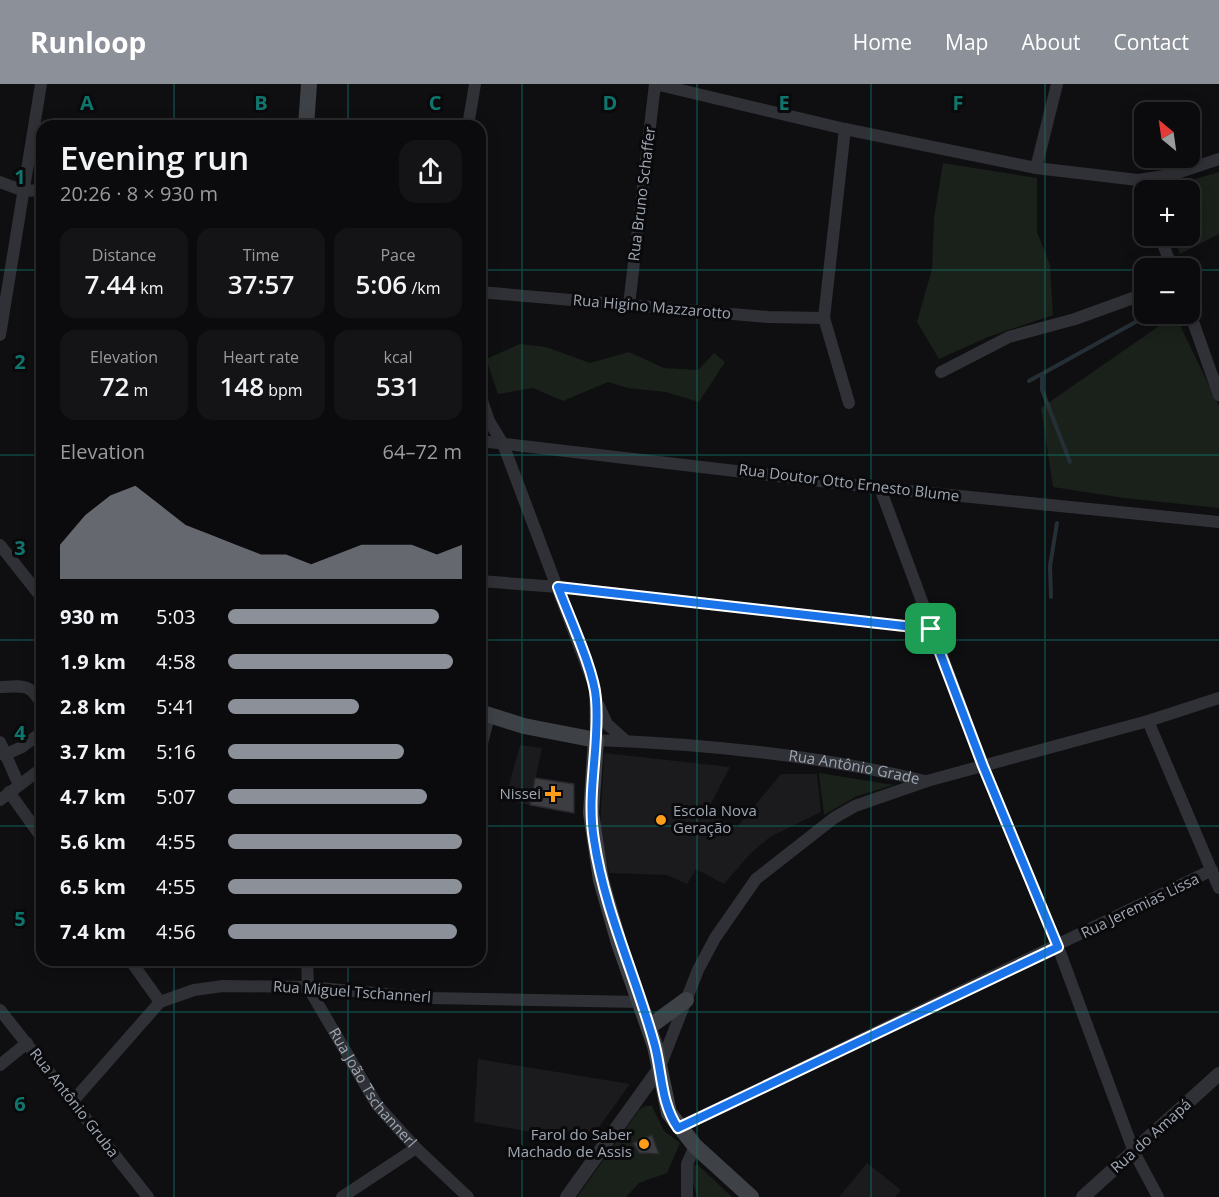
<!DOCTYPE html>
<meta charset="utf-8">
<style>
body{margin:0;font-family:"Open Sans",sans-serif;background:#141416;color:#f1f3f6;height:100vh;display:flex;flex-direction:column;font-size:22px;white-space:nowrap}
*{box-sizing:border-box;margin:0}
p{font-size:20px;color:#9a9b9d}
.icon{flex:none;width:33px;height:33px;fill:none;stroke:currentColor;stroke-width:2;stroke-linecap:round;stroke-linejoin:round}
.map{position:relative;flex:1;overflow:hidden}
.sheet{position:absolute;left:36px;top:36px;width:450px;height:846px;display:flex;flex-direction:column;background:#0b0b0d;border-radius:18px;box-shadow:0 3px 15px #0003,0 0 0 2px #2b2b2e}
.sheet>*{flex:none}
.needle{width:39px;rotate:331deg}
.controls{position:absolute;left:1134px;top:18px;display:grid;gap:12px}
.controls a{display:grid;place-items:center;width:66px;height:66px;border-radius:12px;background:#0b0b0d;box-shadow:0 3px 15px #0003,0 0 0 2px #2b2b2e;font-size:30px}
.pin{position:absolute;display:grid;place-items:center;width:51px;height:51px;color:#fff;margin:-26px;border-radius:12px;box-shadow:0 3px 9px #0006}
.round{display:grid;place-items:center;flex:none;width:63px;height:63px;border-radius:18px;background:#141416}
.headline{display:flex;align-items:center;justify-content:space-between;height:102px;padding:0 24px}
h1{font-size:33px;font-weight:600;line-height:45px}
.stats{display:grid;grid-template-columns:repeat(3,1fr);gap:9px;height:102px;padding:6px 24px}
.stats div{display:grid;align-content:center;border-radius:15px;background:#141416;text-align:center}
.stats b{font-size:26px;font-weight:600}
.stats small{font-size:16px;font-weight:400}
.stats p{font-size:16px}
.chart{height:168px;padding:12px 24px}
.chart p{display:flex;justify-content:space-between}
.chart svg{width:100%;height:108px;margin-top:6px;fill:#8c9099;opacity:.7}
ul{padding:0 24px;list-style:none;font-size:20px}
li{display:grid;grid-template-columns:96px 72px 1fr;align-items:center;height:45px}
li i{height:15px;border-radius:8px;background:#8c9099}
header{display:flex;align-items:center;gap:36px;box-sizing:border-box;height:84px;padding:0 30px;background:#8c9099;color:#fff}
header strong{font-size:28px}
nav{display:flex;gap:33px;margin-inline-start:auto;font-size:21px}
.map>svg:first-child{display:block}
.built{fill:#1b1b1e}
.green{fill:#19211a}
.lines{fill:none;stroke-linecap:round;stroke-linejoin:round}
.stream{stroke:#252f35;stroke-width:4}
.building{fill:#3b3d41;stroke:#29292d;stroke-width:1.5}
.minor{stroke:#303136;stroke-width:12}
.tertiary{stroke:#303136;stroke-width:14}
.secondary{stroke:#3e4146;stroke-width:16}
.route-casing{stroke:#fff;stroke-width:12}
.route{stroke:#1a73e8;stroke-width:8}
.grid{fill:none;stroke:#0f766e;stroke-width:1.5;stroke-opacity:0.55}
.poi-dot{fill:#fe9d1a;stroke:#0a0a0c;stroke-width:2}
.labels{text-anchor:middle;stroke-width:6;stroke-linejoin:round;paint-order:stroke}
.street-label{font-size:15px;fill:#9fa7b3;stroke:#0a0a0c}
.poi-label{font-size:15px;fill:#9fa7b3;stroke:#0a0a0c;text-anchor:end}
.grid-label{font-size:20px;text-anchor:middle;font-weight:bold;fill:#0f766e;stroke:#0a0a0c;stroke-width:6;stroke-linejoin:round;paint-order:stroke}
</style>
<header>
<strong>Runloop</strong>
<nav><a>Home</a><a>Map</a><a>About</a><a>Contact</a></nav>
</header>
<div class="map">
<svg width="1219" height="1113" viewBox="0 0 1219 1113">
<rect width="100%" height="100%" fill="#0f0f11"/>
<g class="built">
<polygon points="520,661 542,664 530,721 505,716"/>
<polygon points="604,669 730,683 706,729 737,743 781,690 817,690 821,728 770,753 751,769 724,800 696,785 687,800 667,791 609,789 600,744"/>
<polygon points="478,975 630,1000 588,1058 474,1038"/>
<polygon points="867,1079 901,1106 895,1113 839,1113"/>
</g>
<g class="green">
<polygon points="943,79 1037,94 1037,148 1050,181 1053,231 988,253 939,275 917,238 932,185 934,134"/>
<polygon points="1219,88 1219,150 1180,170 1173,152 1190,152 1190,106 1158,106"/>
<polygon points="1175,231 1219,322 1219,424 1124,414 1053,403 1041,324"/>
<polygon points="520,260 546,263 590,279 629,268 664,284 698,286 714,269 725,278 699,318 666,308 628,304 608,298 563,317 533,304 498,310 486,275"/>
<polygon points="819,689 894,701 857,712 824,731"/>
<polygon points="645,1022 652,1022 664,1047 680,1059 667,1089 639,1099 626,1113 577,1113 639,1026"/>
<polygon points="692,1081 698,1081 732,1113 697,1113 690,1089"/>
</g>
<g class="lines">
<g class="stream">
<polyline points="1042,291 1042,306 1070,378"/>
<polyline points="1029,297 1150,230"/>
<polyline points="1051,513 1050,482 1057,439"/>
</g>
</g>
<g class="building">
<polygon points="535,694 574,700 574,729 530,721"/>
<polygon points="652,1051 659,1070 639,1069 633,1059"/>
</g>
<g class="lines">
<g class="minor">
<polyline points="468,42 475,0"/>
<polyline points="845,45 824,234 849,319"/>
<polyline points="1036,84 1057,0"/>
<polyline points="1138,96 1144,111"/>
<polyline points="0,98 24,107 42,106"/>
<polyline points="1160,152 1172,184"/>
<polyline points="480,208 768,233 824,234"/>
<polyline points="629,221 655,0 845,45 1036,84 1138,96 1171,91 1219,75"/>
<polyline points="1190,229 1219,311"/>
<polyline points="0,251 41,0"/>
<polyline points="941,288 1009,253 1075,235 1144,210"/>
<path id="s1" d="M 480,311 L 489,337 L 503,360 L 595,604 L 596,656 C 706,660 818,671 925,697"/>
<polyline points="480,357 880,404 1219,438"/>
<polyline points="880,404 983,682 1058,863 1134,1068 1158,1113"/>
<polyline points="0,461 42,514"/>
<polyline points="480,497 558,503 931,545"/>
<path d="M 0,603 C 24,602 30,599 42,621"/>
<polyline points="598,620 607,640 626,657"/>
<polyline points="1148,637 1219,804"/>
<polyline points="0,658 19,701"/>
<polyline points="480,667 489,632"/>
<polyline points="4,671 22,663 42,648"/>
<polyline points="9,708 42,754"/>
<polyline points="0,716 42,684"/>
<polyline points="130,876 160,918"/>
<path id="s2" d="M 307,876 L 308,903 L 377,1021 L 416,1064 L 468,1113"/>
<polyline points="0,926 148,1113"/>
<polyline points="0,981 27,959"/>
<polyline points="659,985 698,886 715,854 756,795 834,734 855,722 927,697 1148,637 1219,614"/>
<polyline points="73,1017 160,918 194,906 223,902 308,903 430,914 641,918"/>
<polyline points="678,1044 1212,786"/>
<polyline points="342,1113 416,1064"/>
<polyline points="687,1113 687,1080 695,1062"/>
</g>
<g class="tertiary">
<polyline points="567,1113 659,985"/>
<polyline points="1083,1113 1219,990"/>
</g>
<g class="secondary">
<polyline points="306,42 309,0"/>
<polyline points="480,628 524,642 596,656 591,729 601,796 619,859 655,962 669,1029 695,1062 751,1113"/>
<polyline points="649,943 686,916"/>
</g>
</g>
<g class="lines">
<g class="route-casing">
<path id="route" d="M 558,503 L 931,545 L 983,682 L 1058,863 L 678,1044 C 661,1020 662,989 655,962 C 636,892 605,829 594,756 C 586,709 600,662 596,615 C 594,586 569,533 558,503 Z"/>
</g>
<use href="#route" class="route"/>
</g>
<path class="grid" d="M 174,0 L 174,42M 348,0 L 348,42M 522,0 L 522,1113M 697,0 L 697,1113M 871,0 L 871,1113M 1045,0 L 1045,1113M 0,186 L 42,186M 480,186 L 1144,186M 1190,186 L 1219,186M 0,371 L 42,371M 480,371 L 1219,371M 0,556 L 42,556M 480,556 L 1219,556M 0,742 L 42,742M 480,742 L 1219,742M 174,876 L 174,1113M 348,876 L 348,1113M 0,928 L 1219,928"/>
<g class="poi-dot">
<path d="M550 701h6v6h6v6h-6v6h-6v-6h-6v-6h6z"/>
<circle cx="661" cy="736" r="6"/>
<circle cx="644" cy="1060" r="6"/>
</g>
<g class="labels">
<g class="street-label">
<text transform="translate(642 110) rotate(-83)" y="5">Rua Bruno Schaffer</text>
<text transform="translate(652 223) rotate(5)" y="5">Rua Higino Mazzarotto</text>
<text transform="translate(849 399) rotate(7)" y="5">Rua Doutor Otto Ernesto Blume</text>
<text dy="5" stroke="none"><textPath href="#s1" startOffset="627">Rua Antônio Grade</textPath></text>
<text transform="translate(1140 822) rotate(-26)" y="5">Rua Jeremias Lissa</text>
<text transform="translate(352 908) rotate(4)" y="5">Rua Miguel Tschannerl</text>
<text dy="5" stroke="none"><textPath href="#s2" startOffset="147">Rua João Tschannerl</textPath></text>
<text transform="translate(74 1019) rotate(52)" y="5">Rua Antônio Gruba</text>
<text transform="translate(1151 1052) rotate(-42)" y="5">Rua do Amapá</text>
</g>
<g class="poi-label">
<text x="541" y="715">Nissei</text>
<text x="673" y="732" text-anchor="start">Escola Nova<tspan x="673" dy="17">Geração</tspan></text>
<text x="632" y="1056">Farol do Saber<tspan x="632" dy="17">Machado de Assis</tspan></text>
</g>
</g>
<g class="grid-label">
<text x="87" y="26">A</text>
<text x="261" y="26">B</text>
<text x="435" y="26">C</text>
<text x="610" y="26">D</text>
<text x="784" y="26">E</text>
<text x="958" y="26">F</text>
<text x="20" y="100">1</text>
<text x="20" y="285">2</text>
<text x="20" y="471">3</text>
<text x="20" y="656">4</text>
<text x="20" y="842">5</text>
<text x="20" y="1027">6</text>
</g>
</svg>
<div class="controls">
<a><svg class="needle" viewBox="-14 -14 28 28"><path d="M0-13l5 13h-10z" fill="#e53935"/><path d="M0 13l5-13h-10z" fill="#9a9b9d"/></svg></a>
<a>+</a>
<a>−</a>
</div>
<div class="pin" style="left:931px;top:545px;background:#1e9e55"><svg class="icon" aria-label="arrive" viewBox="0 0 24 24"><path d="M6 21V4h12l-3 4 3 4H6"/></svg></div>
<section class="sheet">
<div class="headline"><div><h1>Evening run</h1><p>20:26 · 8 × 930 m</p></div><a class="round"><svg class="icon" aria-label="share" viewBox="0 0 24 24"><path d="M12 15V3M7 8l5-5 5 5M5 13v7h14v-7"/></svg></a></div>
<div class="stats">
<div><p>Distance</p><b>7.44<small> km</small></b></div>
<div><p>Time</p><b>37:57</b></div>
<div><p>Pace</p><b>5:06<small> /km</small></b></div>
</div>
<div class="stats">
<div><p>Elevation</p><b>72<small> m</small></b></div>
<div><p>Heart rate</p><b>148<small> bpm</small></b></div>
<div><p>kcal</p><b>531</b></div>
</div>
<div class="chart"><p><span>Elevation</span>64–72 m</p>
<svg viewBox="0 0 160 44" preserveAspectRatio="none"><path d="M0 44V30L10 18L20 10L30 6L40 14L50 22L60 26L70 30L80 34L90 34L100 38L110 34L120 30L130 30L140 30L150 34L160 30V44z"/></svg>
</div>
<ul>
<li><b>930 m</b>5:03<i style="width:90%"></i></li>
<li><b>1.9 km</b>4:58<i style="width:96%"></i></li>
<li><b>2.8 km</b>5:41<i style="width:56%"></i></li>
<li><b>3.7 km</b>5:16<i style="width:75%"></i></li>
<li><b>4.7 km</b>5:07<i style="width:85%"></i></li>
<li><b>5.6 km</b>4:55<i style="width:100%"></i></li>
<li><b>6.5 km</b>4:55<i style="width:100%"></i></li>
<li><b>7.4 km</b>4:56<i style="width:98%"></i></li>
</ul>
</section>
</div>
